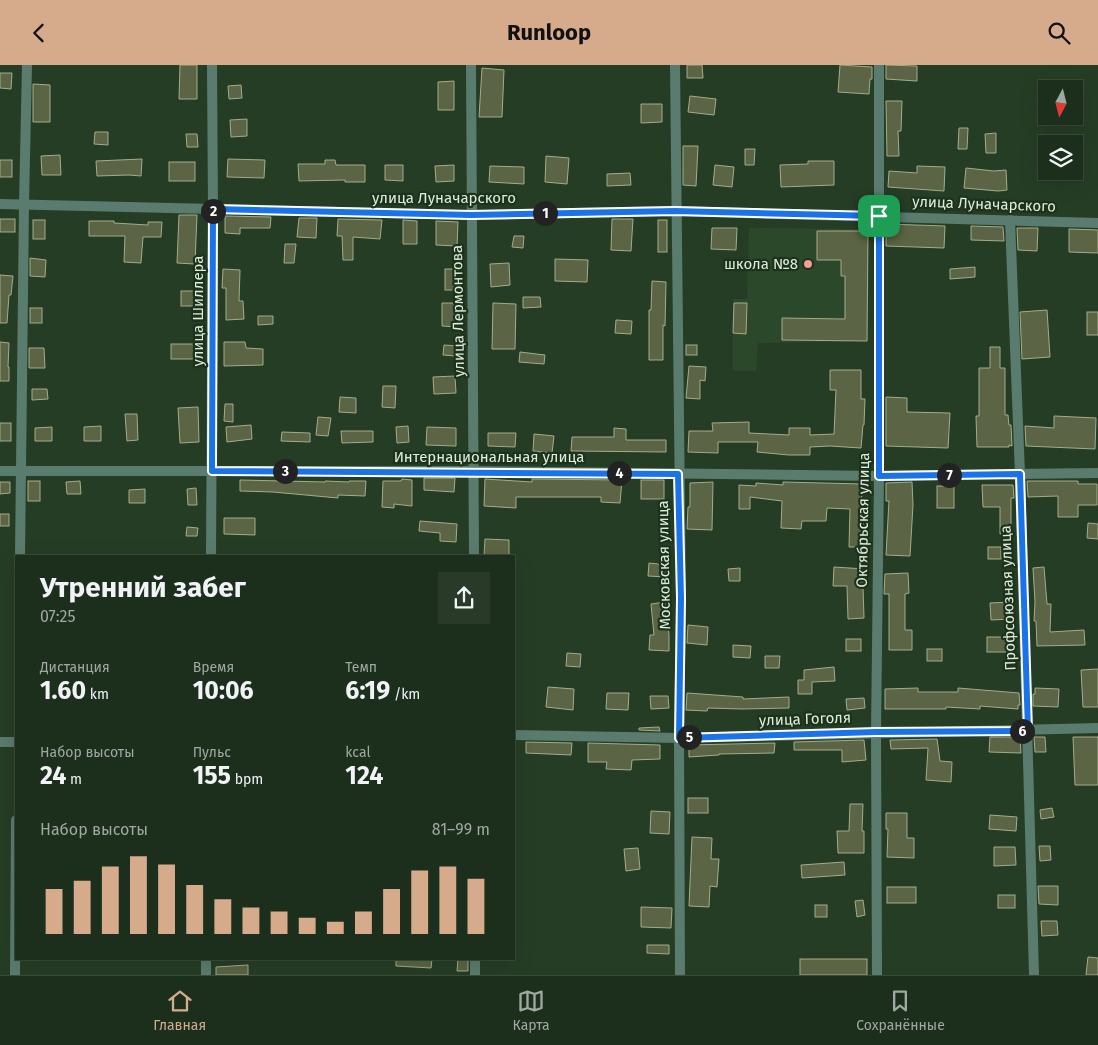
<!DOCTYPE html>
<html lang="ru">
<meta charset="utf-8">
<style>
body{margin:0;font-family:"Fira Sans",sans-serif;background:#293a29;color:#f1f3f6;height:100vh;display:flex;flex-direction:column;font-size:19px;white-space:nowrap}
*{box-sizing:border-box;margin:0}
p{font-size:16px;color:#a0a8a3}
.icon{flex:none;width:28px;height:28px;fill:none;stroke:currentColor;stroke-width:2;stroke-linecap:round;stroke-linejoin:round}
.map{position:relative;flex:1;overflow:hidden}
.details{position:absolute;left:15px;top:490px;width:500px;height:405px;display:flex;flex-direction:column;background:#1c2e1c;border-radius:0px;box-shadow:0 5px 20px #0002,0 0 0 1px #3a4a3b}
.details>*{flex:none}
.needle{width:32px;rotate:187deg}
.buttons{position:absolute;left:1038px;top:15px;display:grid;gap:10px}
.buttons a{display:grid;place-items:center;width:45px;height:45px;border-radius:0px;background:#1c2e1c;box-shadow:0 5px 20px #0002,0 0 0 1px #3a4a3b;font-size:25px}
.pin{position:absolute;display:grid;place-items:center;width:42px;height:42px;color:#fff;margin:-21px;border-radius:10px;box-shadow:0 2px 8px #0006}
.km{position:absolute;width:25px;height:25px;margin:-12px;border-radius:50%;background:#222;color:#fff;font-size:14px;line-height:25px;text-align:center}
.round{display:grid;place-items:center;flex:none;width:52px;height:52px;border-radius:0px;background:#293a29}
.summary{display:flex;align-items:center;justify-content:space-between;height:85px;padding:0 25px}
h1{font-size:28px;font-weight:700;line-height:38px}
.figures{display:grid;grid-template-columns:repeat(3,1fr);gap:8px;height:85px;padding:5px 25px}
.figures div{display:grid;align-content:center}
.figures b{font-size:25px;font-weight:700}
.figures small{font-size:14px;font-weight:400}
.figures p{font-size:14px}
.chart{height:140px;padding:10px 25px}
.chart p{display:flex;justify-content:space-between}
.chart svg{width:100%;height:90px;margin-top:5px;stroke:#d6ab8b;stroke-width:6}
header{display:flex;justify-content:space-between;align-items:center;height:65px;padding:0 25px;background:#d6ab8b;color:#111;font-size:22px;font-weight:700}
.dock{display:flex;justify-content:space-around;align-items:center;height:70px;border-top:1px solid #3a4a3b;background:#1c2e1c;font-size:14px;color:#a0a8a3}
.dock a{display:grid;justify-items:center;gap:2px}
.dock .active{color:#d6ab8b}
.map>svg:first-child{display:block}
.built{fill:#2c482b}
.building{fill:#5b6444;stroke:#a3ad8a}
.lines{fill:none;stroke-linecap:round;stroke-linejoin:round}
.minor{stroke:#5a7c6e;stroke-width:10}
.tertiary{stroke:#5a7c6e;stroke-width:10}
.route-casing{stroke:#fff;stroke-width:10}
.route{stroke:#1a73e8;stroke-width:6}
.poi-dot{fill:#f59c93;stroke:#1c321b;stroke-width:2}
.labels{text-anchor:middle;stroke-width:4.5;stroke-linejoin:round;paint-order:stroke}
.street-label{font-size:15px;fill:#deecdd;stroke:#1c321b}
.poi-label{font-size:15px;fill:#deecdd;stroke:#1c321b;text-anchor:end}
</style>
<header><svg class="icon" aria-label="back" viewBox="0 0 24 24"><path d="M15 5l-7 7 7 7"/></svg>Runloop<svg class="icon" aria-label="search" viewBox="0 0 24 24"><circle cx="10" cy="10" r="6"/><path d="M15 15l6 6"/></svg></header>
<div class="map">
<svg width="1098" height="910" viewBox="0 0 1098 910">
<rect width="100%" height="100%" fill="#263d25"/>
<polygon class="built" points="749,163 867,164 868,276 758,278 756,306 733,306 733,234 747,234"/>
<g class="building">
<polygon points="180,0 197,0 197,34 179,34"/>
<polygon points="687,0 702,0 703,13 687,13"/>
<polygon points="840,0 872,2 872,14 870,14 869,29 838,27"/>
<polygon points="886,0 917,1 917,16 886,14"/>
<polygon points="482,3 504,5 502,52 479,52"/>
<polygon points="0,8 12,8 11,24 0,23"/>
<polygon points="454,16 454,45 438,45 438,17"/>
<polygon points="33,19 50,20 50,57 33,57"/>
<polygon points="241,20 242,33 229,34 228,21"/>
<polygon points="690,31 716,34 714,50 688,47"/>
<polygon points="886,36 902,36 901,66 898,66 899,91 887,91"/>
<polygon points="641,39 662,39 662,57 641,58"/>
<polygon points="247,54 247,71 231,72 230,55"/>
<polygon points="959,63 968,63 967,84 958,84"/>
<polygon points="95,67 108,67 108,80 94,79"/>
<polygon points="996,68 996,88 986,88 985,69"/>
<polygon points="186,69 197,69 198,82 187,82"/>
<polygon points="683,81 698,81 696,121 683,120"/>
<polygon points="745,84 755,84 754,100 745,100"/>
<polygon points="60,90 61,110 42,110 41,91"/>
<polygon points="546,91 569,93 567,119 545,117"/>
<polygon points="142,94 141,111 129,110 97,111 96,96"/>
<polygon points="228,94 265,95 264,113 227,112"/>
<rect x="0" y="95" width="12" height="17"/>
<polygon points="325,95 335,95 336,100 365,100 365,117 345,117 345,115 299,116 298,99 325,99"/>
<polygon points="808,96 834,96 834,120 781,122 780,100 808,99"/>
<rect x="169" y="97" width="26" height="19"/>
<polygon points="385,100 403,100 403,116 385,115"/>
<polygon points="454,100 454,116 436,117 435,101"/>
<polygon points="715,100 734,102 732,122 713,120"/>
<polygon points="490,101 524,102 524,119 489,117"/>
<polygon points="917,101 945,102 944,126 888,122 889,106 917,108"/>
<polygon points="966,103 994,106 1006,105 1007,125 998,126 964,123"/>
<polygon points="630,108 631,120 607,121 607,109"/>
<polygon points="179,150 197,150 195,199 177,198"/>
<polygon points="225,151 271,152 270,163 240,163 240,169 225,168"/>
<polygon points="299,153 317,153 316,173 297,172"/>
<rect x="0" y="154" width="15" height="13"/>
<polygon points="338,154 382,155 380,174 353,172 353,195 343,195 342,171 337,171"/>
<polygon points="612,154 633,154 631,186 611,185"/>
<rect x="33" y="155" width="12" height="19"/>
<polygon points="403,155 417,156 417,179 403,179"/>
<rect x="658" y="155" width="9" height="32"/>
<polygon points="89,156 114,156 114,158 148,160 148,157 162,157 161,172 143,172 141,198 124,197 125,171 89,171"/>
<polygon points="436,156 458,157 457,181 436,180"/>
<polygon points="886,159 945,161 944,183 886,181"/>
<polygon points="971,161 1003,162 1004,176 971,175"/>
<polygon points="712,163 737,163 736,185 711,184"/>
<polygon points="1017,163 1038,163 1037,186 1018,185"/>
<polygon points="1069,164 1098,165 1098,188 1069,187"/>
<polygon points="817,166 868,166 867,276 782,275 782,253 845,254 845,211 841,211 841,195 817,195"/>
<polygon points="514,171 524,171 523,183 512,182"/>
<polygon points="285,179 296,179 294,198 284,198"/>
<polygon points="30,193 46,195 45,212 30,211"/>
<polygon points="555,194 588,195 587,217 555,216"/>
<polygon points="509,198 510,220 491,222 490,199"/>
<polygon points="975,202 975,212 950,214 950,204"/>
<polygon points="223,204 240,205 239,236 243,236 244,254 226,255 226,223 222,223"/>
<rect x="445" y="204" width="9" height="21"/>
<polygon points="0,210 13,211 11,230 9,230 7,258 0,258"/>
<polygon points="652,216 666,217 665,261 663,260 663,295 649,295 649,245 651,245"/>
<rect x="181" y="226" width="15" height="15"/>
<polygon points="523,232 540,232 541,242 523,243"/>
<polygon points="442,238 455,238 456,262 442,261"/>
<polygon points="493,238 516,239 515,284 492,284"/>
<polygon points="734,238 747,238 746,269 733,268"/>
<rect x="30" y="243" width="12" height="15"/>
<polygon points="1047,245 1050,292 1022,294 1020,247"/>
<rect x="1087" y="247" width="11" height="23"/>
<polygon points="258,251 273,251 273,259 258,260"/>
<polygon points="616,255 632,256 631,269 615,268"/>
<polygon points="0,277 9,278 8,302 9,302 9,316 0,316"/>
<polygon points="224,277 245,277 246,283 263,284 263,300 224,301"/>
<rect x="171" y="279" width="26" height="15"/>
<polygon points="444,280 457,281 456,291 443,290"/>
<rect x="686" y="280" width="11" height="10"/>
<polygon points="990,282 1000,282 1000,303 1005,303 1005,350 1008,350 1009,360 1011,360 1012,381 1009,380 1009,382 977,382 976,351 979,351 979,303 990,303"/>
<polygon points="29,283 44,283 45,303 29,303"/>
<polygon points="520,287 545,290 544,299 519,297"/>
<polygon points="689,301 706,302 705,316 700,315 700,334 686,333"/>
<polygon points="830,305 861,305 861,334 865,334 864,360 863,360 861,383 830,381 810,382 810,390 789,390 757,387 758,377 718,377 718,388 688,387 689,366 713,366 712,358 749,357 749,368 789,370 789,363 810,363 810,370 834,369 836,325 830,325"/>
<polygon points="455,311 456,328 434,329 433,312"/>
<polygon points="383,321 396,321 395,343 382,342"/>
<polygon points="32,324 47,324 48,334 32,335"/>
<polygon points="340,332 356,333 356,348 339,347"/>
<polygon points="886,332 907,333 907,347 950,348 948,383 886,381"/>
<polygon points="225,339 233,339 233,357 224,356"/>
<polygon points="198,342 199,377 180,378 178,343"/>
<polygon points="125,349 137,349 138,375 127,376"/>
<polygon points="1054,351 1096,353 1095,384 1026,381 1025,361 1054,363"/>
<polygon points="318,352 331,353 328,371 316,370"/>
<rect x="0" y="358" width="11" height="18"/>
<polygon points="251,360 252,374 227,377 226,362"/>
<polygon points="101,361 101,376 84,376 84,362"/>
<polygon points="408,361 409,377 397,378 396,362"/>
<polygon points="52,362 52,376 35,376 35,363"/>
<polygon points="427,362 456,363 456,381 426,380"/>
<polygon points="614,363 626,364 626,375 666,375 666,387 571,386 572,372 614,372"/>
<polygon points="341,366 373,366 373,377 342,378"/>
<polygon points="282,367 310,368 310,377 281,376"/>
<polygon points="488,368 516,368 515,382 488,381"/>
<polygon points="534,369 554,371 552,388 533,386"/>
<polygon points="424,413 455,413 454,427 424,425"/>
<polygon points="402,414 412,415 412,441 394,439 394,443 382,442 383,416 401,416"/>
<polygon points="485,414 532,417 532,414 622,415 620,438 601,437 601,432 516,432 516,443 484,441"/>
<polygon points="240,415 325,417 325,416 349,417 349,416 366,416 365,431 338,430 338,433 273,427 240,426"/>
<rect x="641" y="415" width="23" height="19"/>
<rect x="28" y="416" width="12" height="20"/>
<polygon points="80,416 81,429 67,429 66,417"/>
<polygon points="1027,416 1078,416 1078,419 1097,419 1097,440 1078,440 1078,452 1058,452 1058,431 1028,432"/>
<polygon points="0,417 10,417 10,428 0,429"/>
<polygon points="713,417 712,465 687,464 688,442 690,442 690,418"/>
<polygon points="783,417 862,419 861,452 864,452 863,482 849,482 850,444 827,443 826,456 802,456 801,464 781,463 782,436 750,432 750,444 739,444 739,420 756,421 756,418 783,420"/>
<polygon points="912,417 913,440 910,491 886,490 889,436 886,436 886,418"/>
<polygon points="982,420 1013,420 1014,433 1011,433 1011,469 1000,469 1000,442 983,442"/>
<rect x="937" y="421" width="17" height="22"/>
<polygon points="196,423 197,440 188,440 187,424"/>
<polygon points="145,424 145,438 129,438 129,425"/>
<rect x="0" y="449" width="9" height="12"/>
<polygon points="224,453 255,453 255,470 224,469"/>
<polygon points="420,456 457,459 456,477 440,476 440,468 419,466"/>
<polygon points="1088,458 1098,459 1098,474 1087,473"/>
<polygon points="187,462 198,463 197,471 186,471"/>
<polygon points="485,474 509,475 509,491 484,491"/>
<rect x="988" y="482" width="13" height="12"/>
<polygon points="649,498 667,500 666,512 648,511"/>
<polygon points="834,502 865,504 865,522 863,522 864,553 848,554 847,521 833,521"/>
<polygon points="1044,502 1047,539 1051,539 1050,567 1084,565 1085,580 1037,581 1036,556 1034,556 1035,537 1033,503"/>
<polygon points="740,503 740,516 729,516 728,504"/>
<polygon points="908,508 909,528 905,529 905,565 912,565 912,585 889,585 889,529 884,529 885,509"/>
<polygon points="666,537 669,570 669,586 649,585 650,570 654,570 651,539"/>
<polygon points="1012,537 1012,554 991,555 990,538"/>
<polygon points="688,560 708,562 707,580 687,578"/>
<rect x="987" y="572" width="26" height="15"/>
<rect x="846" y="574" width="15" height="12"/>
<polygon points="733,580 751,581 750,593 733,592"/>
<rect x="927" y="584" width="15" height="12"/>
<polygon points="567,588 581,589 580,602 566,601"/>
<polygon points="765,591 780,591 779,603 765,603"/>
<polygon points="834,602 835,616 812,617 812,629 798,629 798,615 804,615 804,605"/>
<polygon points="1098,604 1098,642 1083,642 1081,605"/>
<polygon points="548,622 574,624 573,645 546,642"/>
<polygon points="918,623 918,627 958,627 958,623 1019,628 1020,640 1018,640 1018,644 980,641 980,644 946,642 946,644 885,644 885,624"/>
<polygon points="1035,623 1059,624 1058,642 1033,641 1033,629 1035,629"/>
<polygon points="607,628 629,628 628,645 606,644"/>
<polygon points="687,628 743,632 743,634 789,632 789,643 742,644 708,643 707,646 686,645"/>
<polygon points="650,631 668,631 669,643 651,644"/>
<polygon points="864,633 865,643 847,645 846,634"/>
<polygon points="659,662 660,666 639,665 639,663"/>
<polygon points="990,672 1020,672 1021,688 989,687"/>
<polygon points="1034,672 1045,672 1046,687 1035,687"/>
<polygon points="1073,672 1098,672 1098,720 1075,720"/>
<polygon points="937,674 940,696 952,697 951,717 926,715 928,683 891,684 890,675"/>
<polygon points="864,675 866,695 842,697 842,685 794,685 794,677"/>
<polygon points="526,677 572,678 571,690 526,688"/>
<polygon points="588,678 660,680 660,694 632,695 631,705 606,704 607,697 588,697"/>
<polygon points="775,678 774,688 719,689 719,690 689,692 689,680"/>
<rect x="688" y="733" width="20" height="15"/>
<polygon points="850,739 863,739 862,766 864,766 864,788 838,788 837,766 849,766"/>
<polygon points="1052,743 1054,752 1041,754 1040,745"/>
<polygon points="651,746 670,747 669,769 650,768"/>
<polygon points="886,748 907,748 907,773 914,773 914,793 887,792 888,764 886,764"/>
<polygon points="990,750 1017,752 1016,766 989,764"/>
<polygon points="692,772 712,773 711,794 719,794 717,822 710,821 709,842 689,841"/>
<polygon points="1039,781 1050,781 1051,795 1040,796"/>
<polygon points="994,782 1015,782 1016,800 994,801"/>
<polygon points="638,783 640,804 626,806 624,784"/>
<polygon points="844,797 845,810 802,813 801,800"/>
<polygon points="1038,821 1058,821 1058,840 1039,839"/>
<rect x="887" y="822" width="29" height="16"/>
<rect x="998" y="830" width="17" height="13"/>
<polygon points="863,835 865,850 857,852 855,836"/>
<rect x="815" y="840" width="12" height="12"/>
<polygon points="641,842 672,843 671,863 641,862"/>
<polygon points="1041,856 1057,856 1058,870 1042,871"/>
<polygon points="647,880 669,880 669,889 647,888"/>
<polygon points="1088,892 1098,893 1098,910 1086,910"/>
<polygon points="396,894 432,894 431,903 396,901"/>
<polygon points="458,894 468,894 468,906 457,906"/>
<rect x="800" y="894" width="67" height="16"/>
<polygon points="248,900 248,910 216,910 216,902"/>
</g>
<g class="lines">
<g class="minor">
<polyline points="675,0 681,533 679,673 680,910"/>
<polyline points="0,139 471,150 675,146 1098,158"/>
<polyline points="1010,155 1020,409 1034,910"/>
<polyline points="0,406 475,406 879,411 1098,408"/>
<polyline points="20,491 24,139 27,0"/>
<polyline points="211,491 213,144 212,0"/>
<polyline points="514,670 679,673 1098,663"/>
<polyline points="0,677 16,677"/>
<polyline points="15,910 16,755"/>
<polyline points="206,910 206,894"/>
<polyline points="877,910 876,667 879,411 879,0"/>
</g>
<g class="tertiary">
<polyline points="471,0 474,491"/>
<polyline points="475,894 475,910"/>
</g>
</g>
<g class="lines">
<g class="route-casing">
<polygon id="route" points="213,144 471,150 675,146 879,151 879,411 1020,409 1028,666 876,667 679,673 681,533 678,409 212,406"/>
</g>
<use href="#route" class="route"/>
</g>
<circle class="poi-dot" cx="808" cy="199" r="5"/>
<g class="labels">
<g class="street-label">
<text x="444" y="138">улица Луначарского</text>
<text transform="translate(984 139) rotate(2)" y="5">улица Луначарского</text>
<text transform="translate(198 246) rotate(-90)" y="5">улица Шиллера</text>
<text transform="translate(458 246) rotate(-91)" y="5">улица Лермонтова</text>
<text x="489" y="397">Интернациональная улица</text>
<text transform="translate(863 455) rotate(-89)" y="5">Октябрьская улица</text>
<text transform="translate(664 500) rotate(-91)" y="5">Московская улица</text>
<text transform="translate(1008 533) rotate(-92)" y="5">Профсоюзная улица</text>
<text transform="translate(805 654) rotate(-2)" y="5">улица Гоголя</text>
</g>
<g class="poi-label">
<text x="798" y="204">школа №8</text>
</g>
</g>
</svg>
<div class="buttons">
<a><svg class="needle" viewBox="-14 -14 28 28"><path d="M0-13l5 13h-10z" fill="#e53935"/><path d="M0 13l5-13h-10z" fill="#a0a8a3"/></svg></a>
<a><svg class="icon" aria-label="layers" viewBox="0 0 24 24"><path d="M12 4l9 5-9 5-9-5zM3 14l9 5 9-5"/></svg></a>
</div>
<div class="pin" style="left:879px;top:151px;background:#1e9e55"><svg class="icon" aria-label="arrive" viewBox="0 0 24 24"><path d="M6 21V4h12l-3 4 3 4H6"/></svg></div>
<b class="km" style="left:545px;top:148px">1</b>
<b class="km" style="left:213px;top:146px">2</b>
<b class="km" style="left:285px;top:406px">3</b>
<b class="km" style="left:619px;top:408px">4</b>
<b class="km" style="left:689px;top:672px">5</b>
<b class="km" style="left:1022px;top:666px">6</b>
<b class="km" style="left:949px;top:410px">7</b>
<section class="details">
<div class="summary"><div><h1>Утренний забег</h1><p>07:25</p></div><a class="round"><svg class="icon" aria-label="share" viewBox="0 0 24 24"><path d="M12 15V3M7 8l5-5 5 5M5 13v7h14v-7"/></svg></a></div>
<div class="figures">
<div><p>Дистанция</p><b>1.60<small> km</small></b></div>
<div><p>Время</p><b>10:06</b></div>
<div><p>Темп</p><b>6:19<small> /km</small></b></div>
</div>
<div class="figures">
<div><p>Набор высоты</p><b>24<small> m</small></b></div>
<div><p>Пульс</p><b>155<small> bpm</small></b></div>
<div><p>kcal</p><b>124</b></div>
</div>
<div class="chart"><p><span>Набор высоты</span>81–99 m</p>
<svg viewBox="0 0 160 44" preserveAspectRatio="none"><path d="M5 44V22M15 44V18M25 44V11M35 44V6M45 44V10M55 44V20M65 44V27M75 44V31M85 44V33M95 44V36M105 44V38M115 44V33M125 44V22M135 44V13M145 44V11M155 44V17"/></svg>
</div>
</section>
</div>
<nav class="dock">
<a class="active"><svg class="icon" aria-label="home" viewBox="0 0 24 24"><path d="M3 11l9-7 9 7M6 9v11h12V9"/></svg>Главная</a>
<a><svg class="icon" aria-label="map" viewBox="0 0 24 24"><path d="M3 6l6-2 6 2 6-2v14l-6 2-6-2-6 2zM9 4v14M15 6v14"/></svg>Карта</a>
<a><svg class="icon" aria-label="saved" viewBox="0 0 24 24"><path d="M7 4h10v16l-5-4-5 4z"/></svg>Сохранённые</a>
</nav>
